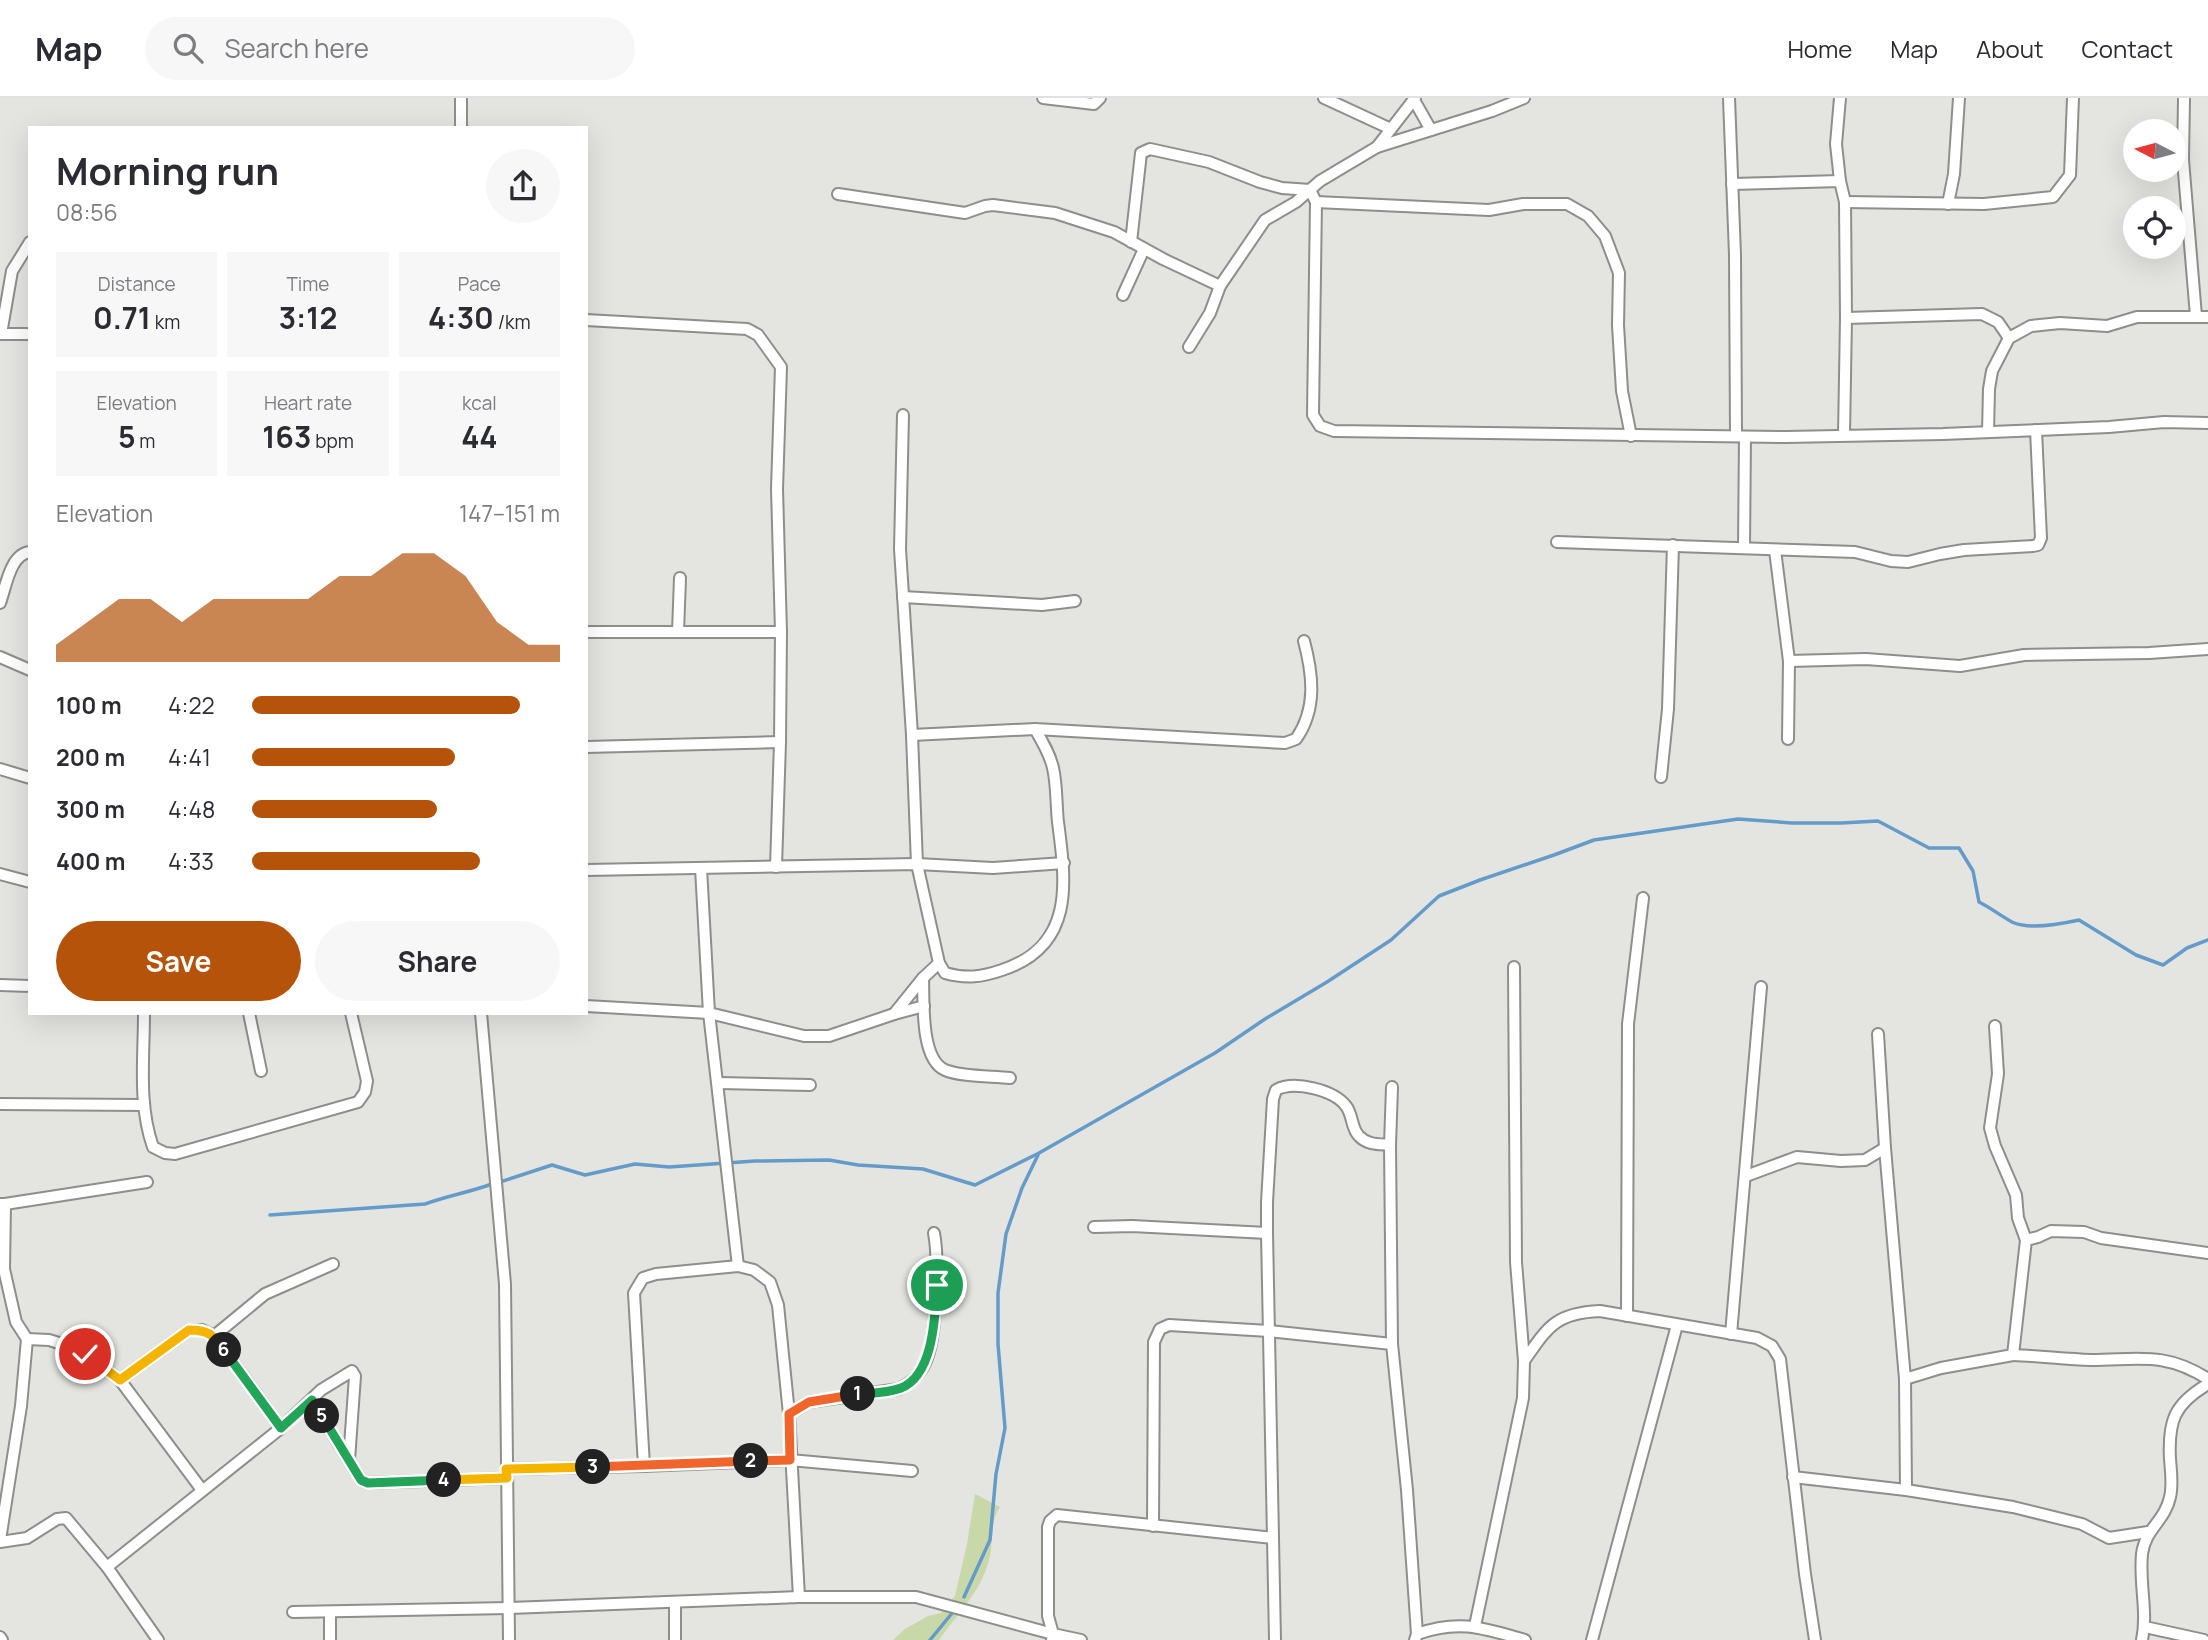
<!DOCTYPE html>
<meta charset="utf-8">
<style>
body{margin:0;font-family:Manrope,sans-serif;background:#f7f7f7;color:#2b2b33;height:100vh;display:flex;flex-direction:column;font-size:26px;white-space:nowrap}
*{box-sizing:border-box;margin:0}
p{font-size:23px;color:#7c7c81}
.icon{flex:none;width:38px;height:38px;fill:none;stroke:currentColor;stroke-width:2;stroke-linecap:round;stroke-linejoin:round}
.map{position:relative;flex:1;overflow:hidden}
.panel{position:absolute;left:28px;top:28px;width:560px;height:889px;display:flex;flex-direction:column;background:#fff;border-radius:0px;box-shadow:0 7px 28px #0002}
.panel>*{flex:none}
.needle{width:46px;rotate:276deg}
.fabs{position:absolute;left:2123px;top:21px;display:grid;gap:14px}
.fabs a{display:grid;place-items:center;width:63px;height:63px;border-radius:50%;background:#fff;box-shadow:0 7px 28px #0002;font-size:35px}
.pin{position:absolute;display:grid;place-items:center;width:60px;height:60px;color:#fff;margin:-30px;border:4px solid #fff;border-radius:50%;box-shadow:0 2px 7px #0007}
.km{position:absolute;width:35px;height:35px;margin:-18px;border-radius:50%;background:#222;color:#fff;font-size:19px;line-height:35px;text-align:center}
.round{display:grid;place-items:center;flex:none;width:74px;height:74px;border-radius:37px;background:#f7f7f7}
.summary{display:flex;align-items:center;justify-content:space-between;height:119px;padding:0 28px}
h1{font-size:38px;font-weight:700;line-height:52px}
.figures{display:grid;grid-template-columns:repeat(3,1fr);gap:10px;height:119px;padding:7px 28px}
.figures div{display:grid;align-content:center;border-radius:0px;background:#f7f7f7;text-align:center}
.figures b{font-size:30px;font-weight:700}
.figures small{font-size:19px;font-weight:400}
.figures p{font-size:19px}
.chart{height:196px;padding:14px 28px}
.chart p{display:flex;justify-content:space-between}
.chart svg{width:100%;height:126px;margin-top:7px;fill:#b45309;opacity:.7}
.cta{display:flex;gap:14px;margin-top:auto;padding:14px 28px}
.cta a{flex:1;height:80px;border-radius:42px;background:#b45309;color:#fff;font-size:28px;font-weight:700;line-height:80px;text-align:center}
.cta a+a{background:#f7f7f7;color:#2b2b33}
ul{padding:0 28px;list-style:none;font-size:23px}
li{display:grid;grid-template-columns:112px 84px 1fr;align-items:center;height:52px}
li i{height:18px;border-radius:9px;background:#b45309}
header{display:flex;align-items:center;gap:42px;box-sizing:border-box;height:98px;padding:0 35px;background:#fff;border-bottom:2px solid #e1e1e2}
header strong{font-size:33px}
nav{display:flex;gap:38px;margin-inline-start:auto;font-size:24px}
.search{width:490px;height:63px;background:#f7f7f7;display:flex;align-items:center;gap:18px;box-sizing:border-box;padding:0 24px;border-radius:38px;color:#7c7c81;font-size:26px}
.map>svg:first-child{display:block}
.grass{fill:#c8d8a9}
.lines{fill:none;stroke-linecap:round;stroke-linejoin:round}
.stream{stroke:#649bc9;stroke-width:3.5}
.street-casing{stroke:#8d8f8b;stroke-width:14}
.street{stroke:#fff;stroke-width:10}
.split-1-casing{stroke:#fff;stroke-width:14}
.split-2-casing{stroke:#fff;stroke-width:14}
.split-3-casing{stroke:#fff;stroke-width:14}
.split-4-casing{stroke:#fff;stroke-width:14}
.split-5-casing{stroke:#fff;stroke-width:14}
.split-6-casing{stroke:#fff;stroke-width:14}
.split-7-casing{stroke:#fff;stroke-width:14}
.split-1{stroke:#22a559;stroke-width:9}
.split-2{stroke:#f0652b;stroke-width:9}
.split-3{stroke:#f0652b;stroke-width:9}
.split-4{stroke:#f5b400;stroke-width:9}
.split-5{stroke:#22a559;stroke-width:9}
.split-6{stroke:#22a559;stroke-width:9}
.split-7{stroke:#f5b400;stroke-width:9}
</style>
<header>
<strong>Map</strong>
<div class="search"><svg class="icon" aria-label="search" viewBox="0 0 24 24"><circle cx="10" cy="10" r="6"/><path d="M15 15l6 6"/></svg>Search here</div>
<nav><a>Home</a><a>Map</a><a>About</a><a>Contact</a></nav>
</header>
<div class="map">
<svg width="2208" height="1542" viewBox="0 0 2208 1542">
<rect width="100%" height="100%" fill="#e4e5e1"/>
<path class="grass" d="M 975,1396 L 1000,1409 C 989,1424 994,1445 989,1462 C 982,1492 956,1518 939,1542 L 893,1542 L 905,1531 L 928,1518 L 941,1515 L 955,1498 L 967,1446 Z"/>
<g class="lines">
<g class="stream">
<path d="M 500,1084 L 552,1067 L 585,1077 L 635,1066 L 669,1069 L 755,1063 L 829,1062 L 858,1067 L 923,1071 L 975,1087 L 1039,1055 L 1215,955 L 1265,921 L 1327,884 L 1391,842 L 1439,798 L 1480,782 L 1554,757 L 1594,742 L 1738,721 L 1792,725 L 1841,725 L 1878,723 L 1929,750 L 1959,750 L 1973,773 L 1979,804 C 1991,810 2001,818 2012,824 C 2028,832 2061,826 2079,822 L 2136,857 L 2163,867 L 2187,850 L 2208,842"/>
<path d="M 270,1117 L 425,1106 C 447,1098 470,1094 492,1086"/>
<polyline points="964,1499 990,1442 996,1376 1005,1330 998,1246 998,1195 1006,1136 1022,1090 1038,1057"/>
<polyline points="930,1542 953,1514"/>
</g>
<g class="street-casing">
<g id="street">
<polyline points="1043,0 1094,6 1100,0"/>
<polyline points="1324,0 1391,31"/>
<polyline points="1729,0 1735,157 1736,338"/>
<polyline points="2184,1 2183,62 2196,218"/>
<polyline points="1414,2 1431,32"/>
<polyline points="461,30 461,0"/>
<polyline points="1377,49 1415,0"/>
<polyline points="1840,83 1836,46 1840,0"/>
<polyline points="1732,86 1840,83 1845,104 1846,220 1844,337"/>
<polyline points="838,96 965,115 985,108 993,107 1055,115 1114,134 1163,161 1220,188"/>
<polyline points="1316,104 1489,112 1523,106 1567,106 1588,118 1605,138 1619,175 1618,227 1622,293 1631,338"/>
<polyline points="1845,104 1984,106 2053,99 2070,77 2073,0"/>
<polyline points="1948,106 1954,76 1959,0"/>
<polyline points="1131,144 1141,55 1150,51 1209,64 1260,84 1282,90 1310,92 1316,104 1313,317 1320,328 1334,333 1786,339 1943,336 2109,329 2164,324 2208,325"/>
<polyline points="1123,197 1144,151"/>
<polyline points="1846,220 1982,216 1998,224 2009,240"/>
<polyline points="586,222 747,231 758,237 781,269 777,391 781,534 780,644 776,769"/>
<polyline points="0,236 30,236"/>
<polyline points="1,236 12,173 30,144"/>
<polyline points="1189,249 1210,215 1220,188 1265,122 1296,104 1320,83 1377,49 1492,13 1524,0"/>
<path d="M 903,317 L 900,451 L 912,637 L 917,766 L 939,865 L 923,880 C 924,903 920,961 945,972 C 961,979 992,978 1010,980"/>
<polyline points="1988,334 1989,291 1992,273 2009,240 2031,228 2060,225 2107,228 2137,219 2208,219"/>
<polyline points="1557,444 1855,454 1891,463 1908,464 1940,456 1964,452 2033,448 2038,447 2041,440 2036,332"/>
<polyline points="1744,450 1745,339"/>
<polyline points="1775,452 1789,563 1788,641"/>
<polyline points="903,499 1042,507 1075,503"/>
<path d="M 0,505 C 6,489 10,456 30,454"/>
<polyline points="586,534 781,534"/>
<polyline points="678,534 680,480"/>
<polyline points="0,559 30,572"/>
<polyline points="1789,563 1866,561 1960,568 2024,557 2149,555 2208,551"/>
<path d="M 912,637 L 1035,631 L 1285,645 L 1296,641 C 1317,611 1313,577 1304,543"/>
<polyline points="586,649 780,644"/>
<polyline points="0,671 30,680"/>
<polyline points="1661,679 1668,611 1673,447"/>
<polyline points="701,770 709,915 738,1168"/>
<polyline points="586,772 917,766 993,770 1064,765"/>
<polyline points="0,776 30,784"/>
<path d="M 939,865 L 945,875 C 966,881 982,879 1002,872 C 1075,848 1066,785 1058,724 C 1056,706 1057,687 1053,670 C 1050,656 1042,643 1035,631"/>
<polyline points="0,887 30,888"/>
<polyline points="586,908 709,915 804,938 829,938 894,916 924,908"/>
<path d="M 144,915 C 144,960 138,1007 153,1049 L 165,1055 L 175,1056 L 358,1004 L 365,994 L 367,983 L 351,915"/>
<polyline points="249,915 261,973"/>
<polyline points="481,915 505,1186 509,1542"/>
<polyline points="894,916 923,880"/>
<polyline points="1995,928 1998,976 1990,1030 1995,1048 2016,1097 2018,1120 2026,1142"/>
<polyline points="1878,936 1885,1050 1905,1281 1906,1392"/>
<polyline points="719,985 810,987"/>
<polyline points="1392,989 1390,1047 1392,1246 1407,1392 1417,1536 1415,1542"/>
<polyline points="0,1006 143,1007"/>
<polyline points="1746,1078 1797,1059 1841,1063 1865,1062 1885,1050"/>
<polyline points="0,1106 5,1106 4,1171 16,1224 27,1241 21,1308 0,1442"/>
<polyline points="5,1106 147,1084"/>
<polyline points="1094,1129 1132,1128 1267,1135"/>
<polyline points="1627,1218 1628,926 1643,800"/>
<polyline points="1731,1236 1761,889"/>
<polyline points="214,1238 265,1196 333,1166"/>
<polyline points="27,1241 49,1242 72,1249 98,1265 120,1282 202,1392"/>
<path d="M 2013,1257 C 2039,1258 2065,1261 2091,1262 C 2138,1262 2164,1253 2208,1281"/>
<path d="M 1524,1263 C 1548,1229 1555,1215 1600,1213 L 1757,1240 L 1772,1248 L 1780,1261 L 1805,1476 L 1815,1542"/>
<polyline points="1905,1281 1941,1270 2013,1257 2026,1142 2038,1139 2051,1133 2084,1134 2101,1140 2208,1155"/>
<polyline points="120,1282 189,1232 202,1232 214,1238 281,1330"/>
<polyline points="312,1302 361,1382 368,1385 507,1380"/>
<path d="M 789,1316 L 809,1304 L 899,1291 C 910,1286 920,1276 925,1265 C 937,1241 939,1162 934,1135"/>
<polyline points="644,1368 634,1195 643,1180 656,1176 738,1168 754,1172 770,1184 778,1207 789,1316 799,1499"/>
<polyline points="506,1371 644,1368 790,1362 912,1373"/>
<polyline points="1793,1379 1906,1392 2013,1409 2082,1426 2109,1440 2148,1434"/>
<polyline points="1153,1428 1154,1244 1160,1231 1169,1227 1269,1233 1392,1246"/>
<polyline points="0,1444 27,1440 57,1421 66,1420 107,1469 158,1542"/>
<polyline points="107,1469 281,1330 321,1292 352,1273 355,1278 349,1362"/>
<polyline points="293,1514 510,1510 799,1499 916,1499 1053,1536 1052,1542"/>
<polyline points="330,1514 330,1542"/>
<polyline points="1475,1528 1523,1300 1524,1263 1516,1164 1514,869"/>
<polyline points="2145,1529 2204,1542"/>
<path d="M 1417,1536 C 1459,1521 1483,1530 1525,1542"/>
<polyline points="0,1539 2,1542"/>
<polyline points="675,1542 675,1504"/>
<polyline points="1081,1542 1053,1536 1048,1518 1048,1429 1050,1423 1057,1417 1273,1440"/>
<path d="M 1275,1542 L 1267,1135 L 1267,1104 L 1273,1001 L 1276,992 C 1294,982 1334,992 1346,1008 C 1353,1017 1351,1030 1359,1038 C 1367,1047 1379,1046 1390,1047"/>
<polyline points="1592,1542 1677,1227"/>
<path d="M 2142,1542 C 2148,1514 2139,1485 2142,1456 C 2145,1431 2165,1423 2170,1399 C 2173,1387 2171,1374 2170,1361 C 2168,1323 2174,1306 2208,1286"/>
</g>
</g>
<use href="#street" class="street"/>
</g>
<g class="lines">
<g class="split-1-casing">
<path id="split-1" d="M 858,1296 C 872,1295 888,1295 901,1290 C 934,1277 935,1217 937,1187"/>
</g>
<g class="split-2-casing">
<polyline id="split-2" points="751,1363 790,1362 789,1316 809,1304 858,1296"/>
</g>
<g class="split-3-casing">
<polyline id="split-3" points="593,1369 751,1363"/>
</g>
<g class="split-4-casing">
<polyline id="split-4" points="444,1382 507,1380 506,1371 593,1369"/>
</g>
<g class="split-5-casing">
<polyline id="split-5" points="322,1318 361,1382 368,1385 444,1382"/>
</g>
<g class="split-6-casing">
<polyline id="split-6" points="224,1252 281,1330 312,1302 322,1318"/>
</g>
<g class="split-7-casing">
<path id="split-7" d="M 85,1256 L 120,1282 L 189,1232 C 209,1232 213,1237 224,1252"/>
</g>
<use href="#split-1" class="split-1"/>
<use href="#split-2" class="split-2"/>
<use href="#split-3" class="split-3"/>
<use href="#split-4" class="split-4"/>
<use href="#split-5" class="split-5"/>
<use href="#split-6" class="split-6"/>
<use href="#split-7" class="split-7"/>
</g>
</svg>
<div class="fabs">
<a><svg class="needle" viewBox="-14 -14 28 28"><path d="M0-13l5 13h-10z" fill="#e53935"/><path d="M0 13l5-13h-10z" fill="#7c7c81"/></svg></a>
<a><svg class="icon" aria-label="locate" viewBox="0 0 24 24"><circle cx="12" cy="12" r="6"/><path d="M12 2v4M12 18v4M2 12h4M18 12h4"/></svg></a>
</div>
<div class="pin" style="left:937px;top:1187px;background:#1e9e55"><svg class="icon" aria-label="arrive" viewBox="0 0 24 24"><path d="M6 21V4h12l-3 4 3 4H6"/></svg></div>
<div class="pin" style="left:85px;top:1256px;background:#d93025"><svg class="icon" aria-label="check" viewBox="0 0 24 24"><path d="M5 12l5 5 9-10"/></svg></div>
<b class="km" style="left:858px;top:1296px">1</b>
<b class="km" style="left:751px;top:1363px">2</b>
<b class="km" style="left:593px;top:1369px">3</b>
<b class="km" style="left:444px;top:1382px">4</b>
<b class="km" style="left:322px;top:1318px">5</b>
<b class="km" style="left:224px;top:1252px">6</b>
<section class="panel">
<div class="summary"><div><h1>Morning run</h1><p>08:56</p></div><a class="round"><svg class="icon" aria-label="share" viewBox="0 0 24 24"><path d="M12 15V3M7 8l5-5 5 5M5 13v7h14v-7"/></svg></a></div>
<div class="figures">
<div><p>Distance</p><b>0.71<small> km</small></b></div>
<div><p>Time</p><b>3:12</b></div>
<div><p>Pace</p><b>4:30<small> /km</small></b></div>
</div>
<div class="figures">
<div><p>Elevation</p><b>5<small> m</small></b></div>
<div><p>Heart rate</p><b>163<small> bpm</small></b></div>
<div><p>kcal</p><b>44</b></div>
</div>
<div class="chart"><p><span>Elevation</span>147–151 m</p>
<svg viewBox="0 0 160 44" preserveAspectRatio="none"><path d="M0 44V38L10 30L20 22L30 22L40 30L50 22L60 22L70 22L80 22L90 14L100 14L110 6L120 6L130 14L140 30L150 38L160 38V44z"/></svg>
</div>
<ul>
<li><b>100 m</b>4:22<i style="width:87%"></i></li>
<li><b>200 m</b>4:41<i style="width:66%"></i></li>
<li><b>300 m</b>4:48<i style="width:60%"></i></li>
<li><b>400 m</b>4:33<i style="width:74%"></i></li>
</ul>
<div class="cta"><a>Save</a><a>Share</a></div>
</section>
</div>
